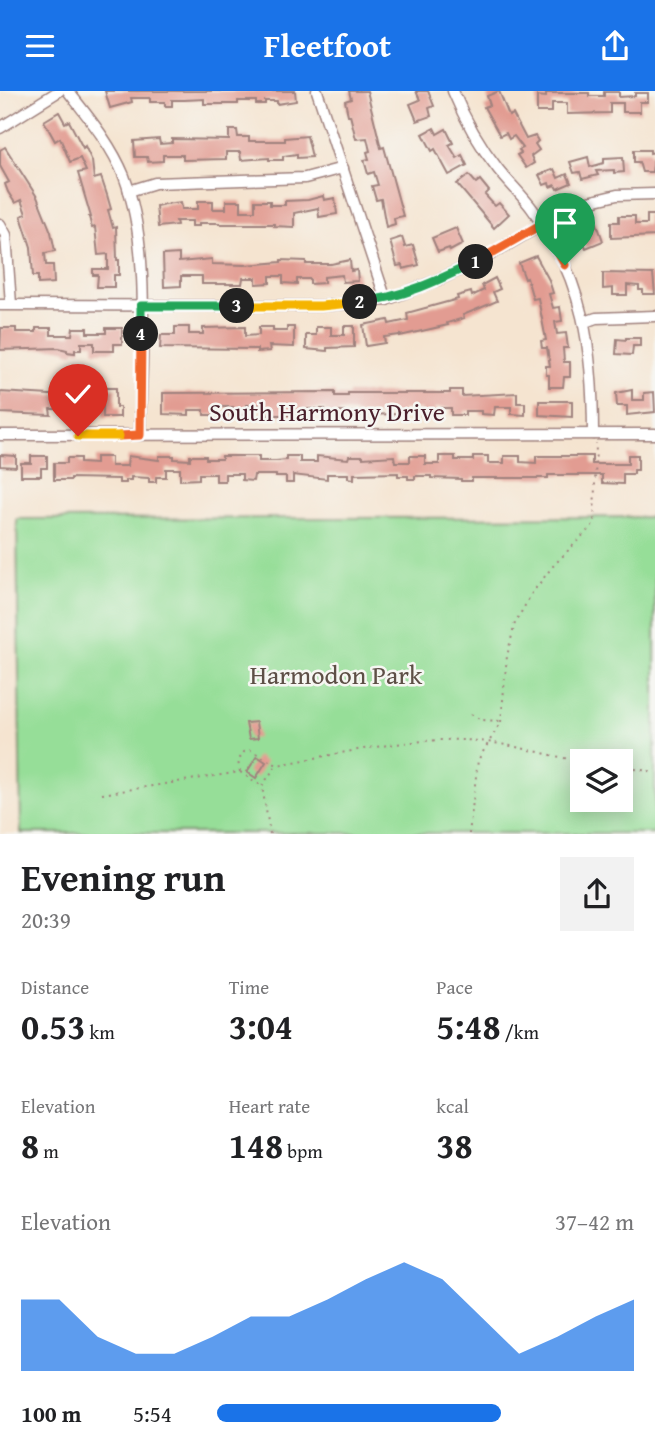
<!DOCTYPE html>
<meta charset="utf-8">
<style>
body{margin:0;font-family:"Gentium Book Plus",serif;background:#f2f2f2;color:#202124;height:100vh;display:flex;flex-direction:column;font-size:26px;white-space:nowrap}
*{box-sizing:border-box;margin:0}
p{font-size:23px;color:#757577}
.icon{flex:none;width:38px;height:38px;fill:none;stroke:currentColor;stroke-width:2;stroke-linecap:round;stroke-linejoin:round}
.map{position:relative;height:743px;overflow:hidden}
.details{display:flex;flex-direction:column;background:#fff;flex:1}
.details>*{flex:none}
.fabs{position:absolute;left:570px;top:658px;display:grid;gap:14px}
.fabs a{display:grid;place-items:center;width:63px;height:63px;border-radius:0px;background:#fff;box-shadow:0 4px 18px #0003;font-size:35px}
.pin{position:absolute;display:grid;place-items:center;width:60px;height:60px;color:#fff;margin:-72px -30px;border-radius:50% 50% 50% 0;rotate:-45deg;box-shadow:0 0 7px #0007}
.pin .icon{rotate:45deg}
.km{position:absolute;width:35px;height:35px;margin:-18px;border-radius:50%;background:#222;color:#fff;font-size:19px;line-height:35px;text-align:center}
.round{display:grid;place-items:center;flex:none;width:74px;height:74px;border-radius:0px;background:#f2f2f2}
.head{display:flex;align-items:center;justify-content:space-between;height:119px;padding:0 21px}
h1{font-size:38px;font-weight:700;line-height:52px}
.figures{display:grid;grid-template-columns:repeat(3,1fr);gap:10px;height:119px;padding:7px 21px}
.figures div{display:grid;align-content:center}
.figures b{font-size:35px;font-weight:700}
.figures small{font-size:19px;font-weight:400}
.figures p{font-size:19px}
.chart{height:196px;padding:14px 21px}
.chart p{display:flex;justify-content:space-between}
.chart svg{width:100%;height:126px;margin-top:7px;fill:#1a73e8;opacity:.7}
ul{padding:0 21px;list-style:none;font-size:23px}
li{display:grid;grid-template-columns:112px 84px 1fr;align-items:center;height:52px}
li i{height:18px;border-radius:9px;background:#1a73e8}
header{display:flex;justify-content:space-between;align-items:center;height:91px;padding:0 21px;background:#1a73e8;color:#fff;font-size:32px;font-weight:700}
.map>svg:first-child{display:block}
.green{fill:#96de98;stroke:#707e62;stroke-width:2;fill-rule:evenodd}
.building{fill:#e29c92}
.lines{fill:none;stroke-linecap:round;stroke-linejoin:round}
.minor-casing{stroke:#a0827e;stroke-width:13}
.path{stroke:#a0827e;stroke-width:2;stroke-dasharray:2 5;stroke-linecap:butt}
.minor{stroke:#fff;stroke-width:10}
.split-1-casing{stroke:#fff;stroke-width:14}
.split-2-casing{stroke:#fff;stroke-width:14}
.split-3-casing{stroke:#fff;stroke-width:14}
.split-4-casing{stroke:#fff;stroke-width:14}
.split-5-casing{stroke:#fff;stroke-width:14}
.split-6-casing{stroke:#fff;stroke-width:14}
.split-1{stroke:#f0652b;stroke-width:9}
.split-2{stroke:#22a559;stroke-width:9}
.split-3{stroke:#f5b400;stroke-width:9}
.split-4{stroke:#22a559;stroke-width:9}
.split-5{stroke:#f0652b;stroke-width:9}
.split-6{stroke:#f5b400;stroke-width:9}
.labels{text-anchor:middle;stroke-width:5;stroke-linejoin:round;paint-order:stroke}
.street-label{font-size:26px;fill:#4a1f2b;stroke:#f6f6f2}
.park-label{font-size:26px;fill:#5d4f46;stroke:#f6f6f2}
</style>
<header><svg class="icon" aria-label="menu" viewBox="0 0 24 24"><path d="M4 6h16M4 12h16M4 18h16"/></svg>Fleetfoot<svg class="icon" aria-label="share" viewBox="0 0 24 24"><path d="M12 15V3M7 8l5-5 5 5M5 13v7h14v-7"/></svg></header>
<div class="map">
<svg width="655" height="743" viewBox="0 0 655 743">
<rect width="100%" height="100%" fill="#f6f6f2"/>
<filter id="ink" filterUnits="userSpaceOnUse"><feTurbulence type="fractalNoise" baseFrequency=".0143" numOctaves="2"/><feDisplacementMap in="SourceGraphic" scale="14" xChannelSelector="R" yChannelSelector="G"/><feConvolveMatrix kernelMatrix="1 2 1 2 8 2 1 2 1" color-interpolation-filters="sRGB"/></filter>
<filter id="wash" filterUnits="userSpaceOnUse"><feTurbulence type="fractalNoise" baseFrequency=".00686" numOctaves="4" result="noise"/><feDisplacementMap in="SourceGraphic" scale="28" xChannelSelector="R" yChannelSelector="G"/><feGaussianBlur stdDeviation="1.57" result="paint"/><feColorMatrix in="noise" values="0 0 0 0 0 0 0 0 0 0 0 0 0 0 0 0 0 1.4 0 .05"/><feComposite in="paint" operator="in"/></filter>
<g filter="url(#wash)">
<rect width="100%" height="100%" fill="#f5e4d0"/>
<path class="green" d="M 655,426 L 655,742 L 21,742 L 17,428 ZM 583,670 L 621,670 L 621,709 L 583,709 Z"/>
<g id="blocks">
<g class="building">
<polygon points="105,0 295,0 296,10 277,13 277,10 265,10 265,13 256,13 256,10 238,10 238,13 204,13 204,8 184,9 172,9 172,15 165,15 165,11 150,11 150,7 131,7 132,11 110,17"/>
<polygon points="349,0 367,0 381,57 384,56 403,125 394,127 395,133 386,136 381,108 376,109 372,95 378,94 374,81 368,83 364,69 369,68 367,61 370,60 367,47 356,48 350,24 348,24 345,10 351,8"/>
<polygon points="416,0 428,0 434,15 429,17 431,25 417,30 410,13 420,9"/>
<polygon points="499,0 509,25 513,23 526,48 535,45 538,50 535,53 539,59 531,65 534,72 526,77 517,64 521,62 519,59 523,57 514,45 509,48 506,42 500,45 484,16 490,14 487,5"/>
<polygon points="604,1 619,1 619,6 635,5 635,2 648,2 648,11 640,11 640,21 623,21 623,12 610,12 610,22 567,23 567,12 552,12 552,21 537,21 537,5 546,6 546,2 589,2 589,5 604,5"/>
<polygon points="59,21 65,32 69,30 83,57 85,55 92,70 94,88 101,86 107,104 111,118 108,119 113,137 116,136 117,169 119,169 119,184 114,184 114,196 97,196 98,184 93,184 93,178 108,178 108,163 98,164 95,136 92,137 89,126 91,126 78,82 86,80 80,67 70,71 60,47 55,50 44,30"/>
<polygon points="434,37 437,43 446,38 453,52 449,54 457,67 462,64 467,74 449,84 435,58 432,60 423,43"/>
<polygon points="229,39 237,39 238,46 249,46 249,50 285,50 285,47 307,45 312,66 297,67 297,63 283,65 283,69 269,69 269,67 241,69 240,61 226,61 226,68 183,69 183,64 163,64 163,70 148,71 147,66 135,66 134,50 159,48 160,53 172,52 172,48 229,49"/>
<polygon points="5,56 37,106 51,141 55,160 45,162 46,174 53,174 54,192 38,193 38,185 33,185 31,156 21,125 26,123 21,109 15,112 8,101 5,93 9,91 0,75 0,59"/>
<polygon points="634,59 650,59 650,62 655,61 652,81 642,81 639,71 634,71"/>
<polygon points="588,66 590,76 604,72 604,67 623,66 624,81 614,82 614,79 596,80 598,84 582,88 580,81 574,82 570,71"/>
<polygon points="554,78 558,87 567,83 571,92 557,98 555,94 550,96 549,92 544,94 539,84"/>
<polygon points="469,84 476,92 480,89 489,100 485,104 495,115 499,112 509,123 494,137 457,93"/>
<polygon points="323,105 324,109 335,107 337,123 319,126 318,117 294,122 294,136 274,135 274,133 219,133 219,132 199,132 199,135 192,135 192,130 176,130 177,134 158,136 156,115 165,113 181,111 182,118 198,118 198,110 213,110 213,118 226,118 226,110 241,110 241,120 255,120 255,110 270,110 270,114 285,114 285,110 308,109"/>
<polygon points="647,124 655,124 655,145 611,147 611,131 619,131 619,125 635,125 635,133 647,133"/>
<polygon points="596,130 603,150 586,157 581,144 587,142 584,134"/>
<polygon points="456,137 463,153 450,160 449,157 438,161 432,147"/>
<polygon points="402,146 405,156 413,154 419,174 403,178 402,174 397,175 390,150"/>
<polygon points="179,163 179,171 212,168 212,173 245,174 281,171 281,169 306,170 306,173 331,173 350,169 351,180 357,179 358,190 343,191 342,184 324,186 324,192 310,193 310,188 297,188 297,193 283,192 283,185 270,185 270,192 256,193 256,187 243,187 242,193 202,193 202,185 181,185 181,195 164,196 163,164"/>
<polygon points="536,165 549,189 553,202 549,203 553,217 560,216 562,230 555,231 557,243 566,242 568,257 563,257 564,271 570,271 570,286 564,286 563,296 549,296 549,284 546,284 546,275 550,275 547,257 542,257 541,250 546,249 538,207 533,208 527,187 525,188 519,172"/>
<polygon points="603,182 653,183 655,203 643,203 643,199 639,199 639,195 627,194 627,204 613,204 613,197 603,198"/>
<polygon points="495,187 500,198 493,201 497,210 463,224 464,227 447,232 448,234 400,245 400,244 384,246 385,252 366,255 363,234 388,229 389,233 408,229 407,222 458,208 457,205 471,201 472,205 484,199 482,194"/>
<polygon points="344,235 354,235 354,256 327,257 327,260 306,258 306,244 316,244 316,236 331,236 331,244 344,244"/>
<polygon points="175,236 189,236 189,243 203,243 203,237 245,236 245,245 259,244 259,236 273,236 273,240 287,240 287,236 294,236 294,256 269,255 270,260 257,261 257,258 160,257 161,244 175,244"/>
<polygon points="1,237 16,237 16,241 36,241 36,237 51,237 51,244 72,244 73,237 87,237 87,242 106,242 106,237 122,237 122,253 114,253 114,260 94,260 94,252 81,252 81,259 75,259 75,262 67,261 67,259 59,257 0,259"/>
<polygon points="626,247 640,247 640,255 633,255 632,264 616,263 617,248 626,249"/>
<polygon points="103,297 116,297 116,316 120,316 120,326 103,326"/>
<polygon points="450,299 462,299 462,305 517,302 517,312 525,312 525,324 511,323 511,316 495,316 494,324 481,323 481,320 465,320 465,324 451,324 451,317 435,317 435,324 421,324 421,318 402,319 402,323 355,324 355,322 339,321 339,324 325,324 325,318 308,318 308,324 262,324 262,314 247,314 247,324 232,324 233,316 219,316 219,324 204,324 204,319 189,319 189,324 163,323 163,302 335,301 335,305 348,305 348,302 450,302"/>
<polygon points="632,299 632,309 644,309 644,302 654,301 655,321 627,324 627,315 617,315 616,302"/>
<polygon points="0,301 50,304 88,302 89,324 75,324 75,318 50,318 51,324 0,322"/>
<polygon points="539,310 572,310 572,326 539,324"/>
<polygon points="0,364 16,365 16,376 0,375"/>
<polygon points="628,364 638,364 638,379 634,379 634,383 623,383 623,393 602,392 602,384 548,384 548,387 472,387 472,390 461,390 461,388 431,387 431,385 415,385 415,388 408,388 408,385 398,385 398,382 354,383 354,388 348,387 348,383 327,383 327,388 293,384 293,392 286,392 286,386 276,386 276,384 254,384 253,390 242,389 242,383 225,383 225,390 216,390 216,383 199,383 199,388 180,389 180,378 166,378 166,386 156,386 156,391 149,391 149,387 131,386 131,389 126,389 126,392 119,392 119,388 71,387 71,389 54,389 54,372 67,372 67,367 80,367 80,372 96,373 96,366 111,366 111,375 127,375 128,365 159,369 159,365 174,365 174,368 190,369 190,365 206,365 206,368 222,368 222,365 259,365 259,370 276,370 286,369 286,365 300,365 300,371 317,371 317,365 348,368 349,365 363,365 363,367 394,365 395,371 410,371 410,365 425,365 425,373 439,373 439,365 455,365 455,369 473,369 473,365 488,365 488,372 504,372 504,365 520,365 520,371 536,372 536,365 592,365 592,373 628,373"/>
<polygon points="31,365 47,365 47,377 41,377 41,385 21,385 21,372 31,372"/>
<polygon points="256,631 258,647 249,648 246,632"/>
<polygon points="257,665 266,671 256,687 247,681"/>
</g>
</g>
</g>
<g filter="url(#ink)">
<use href="#blocks" fill-opacity="0" stroke="#a0827e" stroke-width="2"/>
<g class="lines">
<g class="minor-casing">
<g id="minor">
<path d="M 68,0 C 89,27 111,53 124,85 C 152,159 141,265 140,344"/>
<polyline points="317,0 386,209"/>
<path d="M 453,0 C 465,29 479,54 498,78 C 509,92 523,105 533,119 C 584,189 593,259 593,343"/>
<polyline points="0,37 59,0"/>
<polyline points="129,100 155,92 305,87 343,77"/>
<polyline points="0,133 6,144 11,213"/>
<polyline points="0,214 321,215 386,209 438,189 485,167 575,114 617,104 655,103"/>
<polyline points="585,231 596,227 655,225"/>
<polyline points="0,344 655,343"/>
</g>
</g>
<g class="path">
<polyline points="471,623 481,629 500,630"/>
<polyline points="621,676 655,681"/>
<path d="M 240,681 L 238,670 L 244,661 L 250,659 L 277,674 C 335,664 403,647 462,649 C 503,650 542,663 583,671"/>
<polyline points="102,703 240,681 262,695"/>
<polyline points="270,743 262,695 276,675"/>
<polyline points="469,743 478,669 501,631 507,565 515,532 532,502 553,475 594,433 596,352"/>
</g>
<use href="#minor" class="minor"/>
</g>
</g>
<g class="lines" filter="url(#ink)">
<g class="split-1-casing">
<polyline id="split-1" points="476,171 542,133 565,174"/>
</g>
<g class="split-2-casing">
<path id="split-2" d="M 360,211 C 402,207 439,189 476,171"/>
</g>
<g class="split-3-casing">
<polyline id="split-3" points="237,215 321,215 360,211"/>
</g>
<g class="split-4-casing">
<polyline id="split-4" points="141,243 141,215 237,215"/>
</g>
<g class="split-5-casing">
<polyline id="split-5" points="119,345 140,344 141,243"/>
</g>
<g class="split-6-casing">
<polyline id="split-6" points="78,345 119,345"/>
</g>
<use href="#split-1" class="split-1"/>
<use href="#split-2" class="split-2"/>
<use href="#split-3" class="split-3"/>
<use href="#split-4" class="split-4"/>
<use href="#split-5" class="split-5"/>
<use href="#split-6" class="split-6"/>
</g>
<g class="labels">
<g class="street-label">
<text x="327" y="330">South Harmony Drive</text>
</g>
<g class="park-label">
<text x="336" y="593">Harmodon Park</text>
</g>
</g>
</svg>
<div class="fabs">
<a><svg class="icon" aria-label="layers" viewBox="0 0 24 24"><path d="M12 4l9 5-9 5-9-5zM3 14l9 5 9-5"/></svg></a>
</div>
<div class="pin" style="left:565px;top:174px;background:#1e9e55"><svg class="icon" aria-label="arrive" viewBox="0 0 24 24"><path d="M6 21V4h12l-3 4 3 4H6"/></svg></div>
<div class="pin" style="left:78px;top:345px;background:#d93025"><svg class="icon" aria-label="check" viewBox="0 0 24 24"><path d="M5 12l5 5 9-10"/></svg></div>
<b class="km" style="left:476px;top:171px">1</b>
<b class="km" style="left:360px;top:211px">2</b>
<b class="km" style="left:237px;top:215px">3</b>
<b class="km" style="left:141px;top:243px">4</b>
</div>
<section class="details">
<div class="head"><div><h1>Evening run</h1><p>20:39</p></div><a class="round"><svg class="icon" aria-label="share" viewBox="0 0 24 24"><path d="M12 15V3M7 8l5-5 5 5M5 13v7h14v-7"/></svg></a></div>
<div class="figures">
<div><p>Distance</p><b>0.53<small> km</small></b></div>
<div><p>Time</p><b>3:04</b></div>
<div><p>Pace</p><b>5:48<small> /km</small></b></div>
</div>
<div class="figures">
<div><p>Elevation</p><b>8<small> m</small></b></div>
<div><p>Heart rate</p><b>148<small> bpm</small></b></div>
<div><p>kcal</p><b>38</b></div>
</div>
<div class="chart"><p><span>Elevation</span>37–42 m</p>
<svg viewBox="0 0 160 44" preserveAspectRatio="none"><path d="M0 44V19L10 19L20 32L30 38L40 38L50 32L60 25L70 25L80 19L90 12L100 6L110 12L120 25L130 38L140 32L150 25L160 19V44z"/></svg>
</div>
<ul>
<li><b>100 m</b>5:54<i style="width:68%"></i></li>
</ul>
</section>
